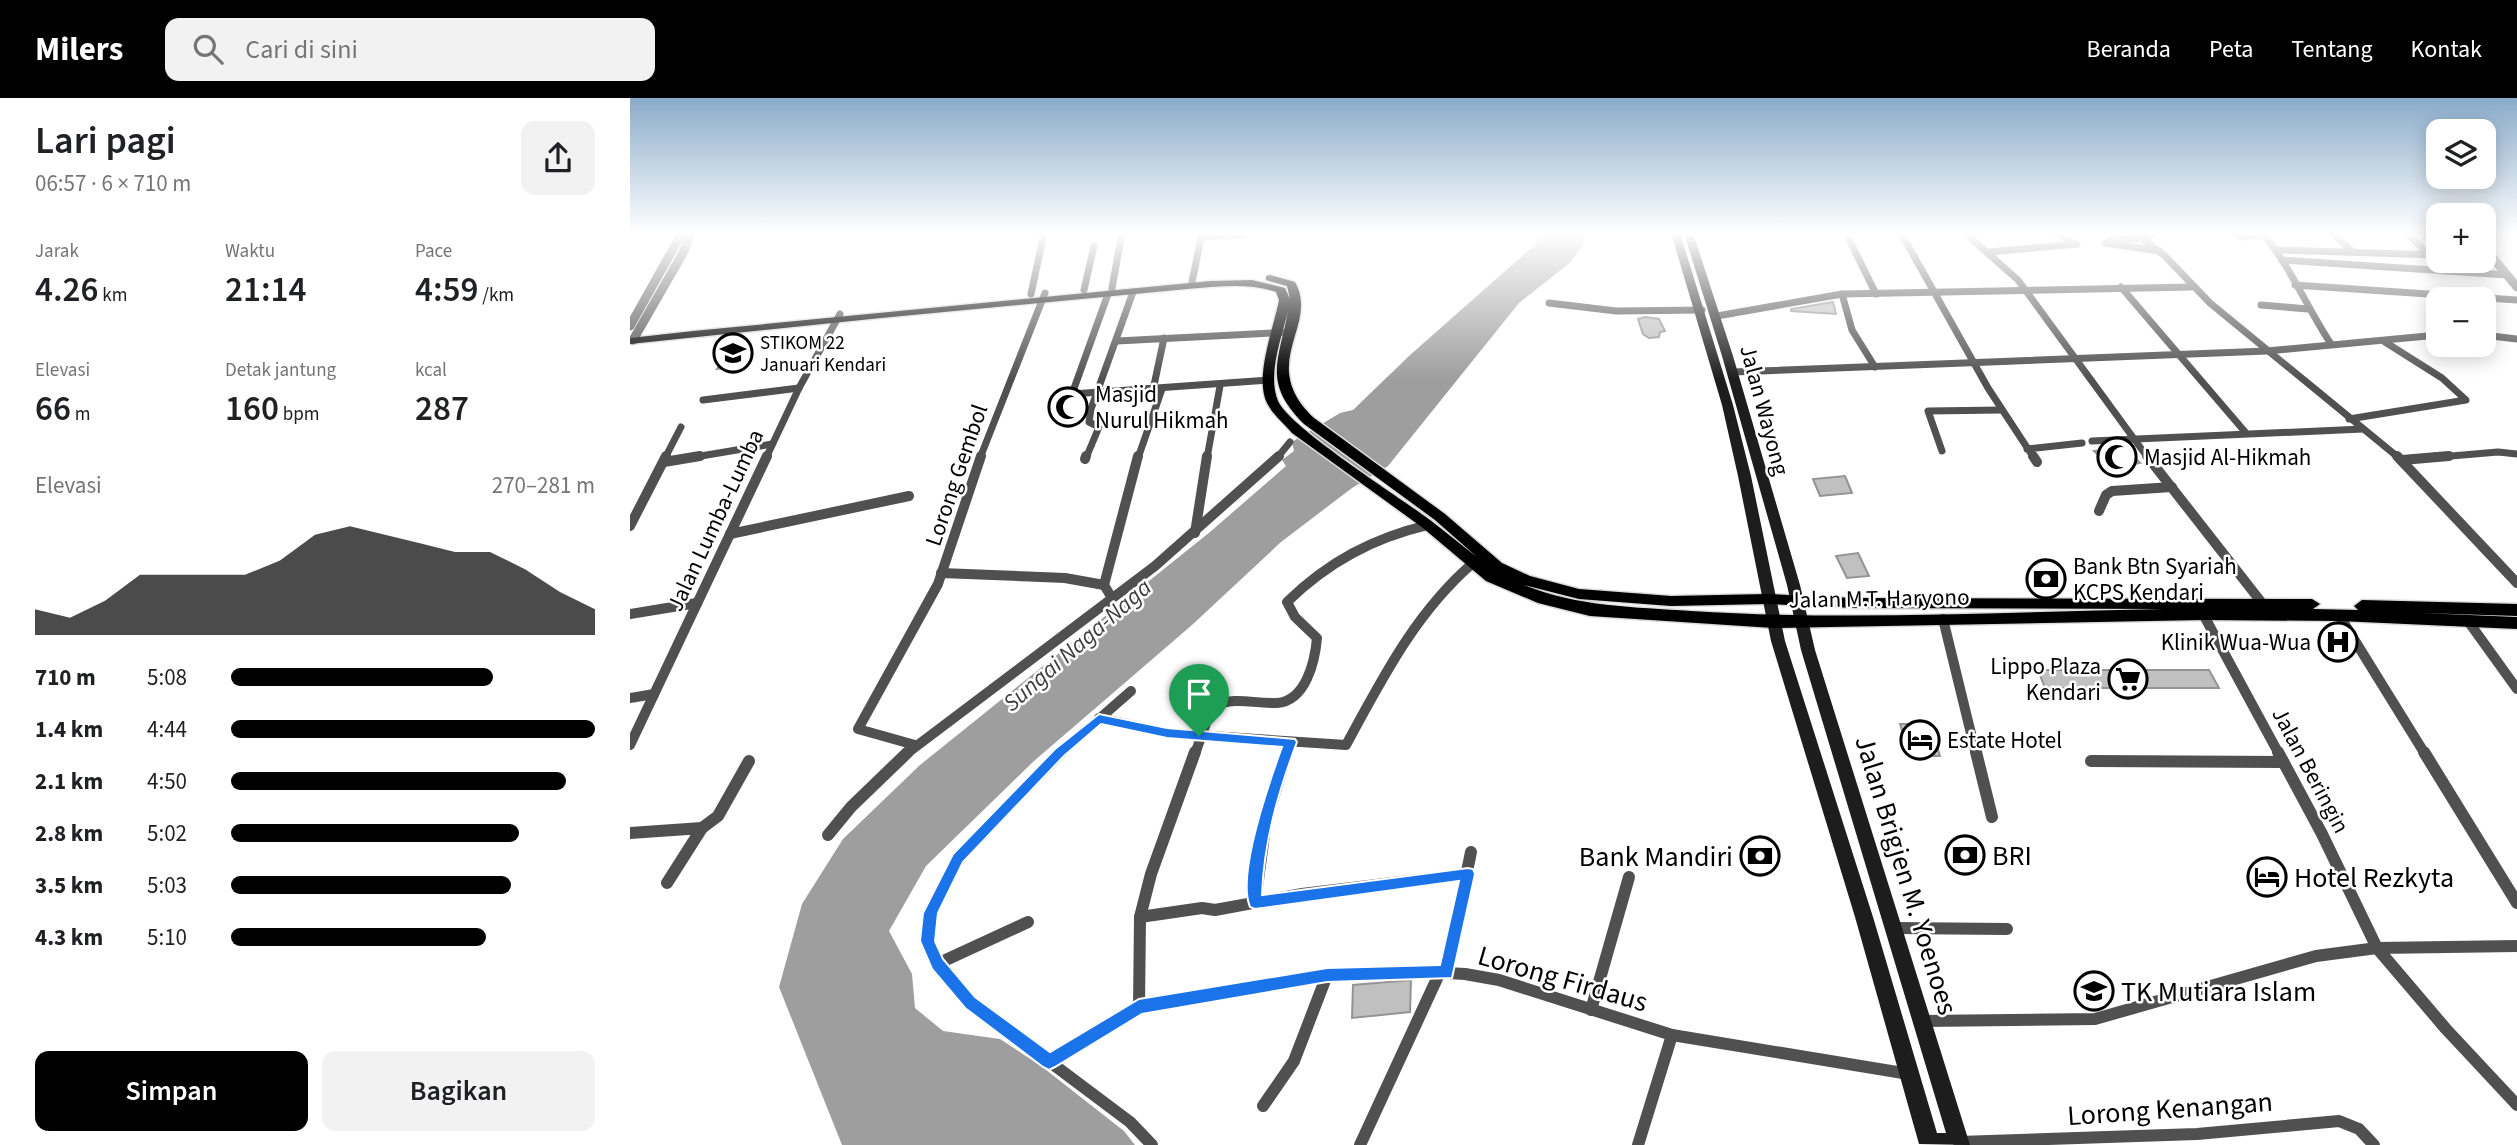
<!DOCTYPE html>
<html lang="id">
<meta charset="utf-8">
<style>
body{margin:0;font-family:"Source Sans 3",sans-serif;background:#f2f2f2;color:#202124;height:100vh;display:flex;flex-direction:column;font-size:26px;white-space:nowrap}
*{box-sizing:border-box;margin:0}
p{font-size:23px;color:#757577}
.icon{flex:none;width:38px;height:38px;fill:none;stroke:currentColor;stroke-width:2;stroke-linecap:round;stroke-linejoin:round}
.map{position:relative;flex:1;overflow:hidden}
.panel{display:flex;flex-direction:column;background:#fff;width:630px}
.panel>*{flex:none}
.fabs{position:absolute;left:1796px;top:21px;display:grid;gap:14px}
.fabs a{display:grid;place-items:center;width:70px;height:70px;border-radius:14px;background:#fff;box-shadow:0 4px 18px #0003;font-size:35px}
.pin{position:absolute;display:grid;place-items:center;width:60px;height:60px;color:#fff;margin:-72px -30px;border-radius:50% 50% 50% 0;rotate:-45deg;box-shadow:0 0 7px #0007}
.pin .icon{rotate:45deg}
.round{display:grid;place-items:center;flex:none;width:74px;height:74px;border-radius:14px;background:#f2f2f2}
.headline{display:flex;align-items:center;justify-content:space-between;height:119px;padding:0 35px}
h1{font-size:38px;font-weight:600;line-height:52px}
.figures{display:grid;grid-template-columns:repeat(3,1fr);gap:10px;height:119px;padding:7px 35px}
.figures div{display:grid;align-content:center}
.figures b{font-size:35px;font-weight:600}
.figures small{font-size:19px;font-weight:400}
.figures p{font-size:19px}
.chart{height:196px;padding:14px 35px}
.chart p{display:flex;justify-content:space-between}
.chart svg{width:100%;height:126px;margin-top:7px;fill:#000;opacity:.7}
.action{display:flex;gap:14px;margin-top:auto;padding:14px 35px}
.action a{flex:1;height:80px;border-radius:14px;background:#000;color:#fff;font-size:28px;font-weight:600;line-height:80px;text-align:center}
.action a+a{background:#f2f2f2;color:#202124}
ul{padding:0 35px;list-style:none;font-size:23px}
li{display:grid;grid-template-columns:112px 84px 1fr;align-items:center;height:52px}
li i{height:18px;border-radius:9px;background:#000}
header{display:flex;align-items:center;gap:42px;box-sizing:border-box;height:98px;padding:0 35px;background:#000;color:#fff}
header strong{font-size:33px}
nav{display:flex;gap:38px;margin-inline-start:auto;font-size:24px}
.search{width:490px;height:63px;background:#f2f2f2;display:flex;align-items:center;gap:18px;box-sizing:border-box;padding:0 24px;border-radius:14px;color:#757577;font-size:26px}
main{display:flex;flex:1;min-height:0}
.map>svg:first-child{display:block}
.water{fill:#9e9e9e}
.building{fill:#c0c0c0;stroke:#949494;stroke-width:2}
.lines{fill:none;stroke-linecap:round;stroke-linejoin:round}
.trunk-casing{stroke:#dbdbdb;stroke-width:3}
.minor-far2{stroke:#505050;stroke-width:7}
.minor-far1{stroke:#505050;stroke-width:10}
.minor{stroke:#505050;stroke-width:12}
.tertiary{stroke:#505050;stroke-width:9}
.secondary{fill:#1d1d1d;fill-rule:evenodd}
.trunk{fill:#000;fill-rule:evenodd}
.route{fill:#1a73e8;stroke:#fff;stroke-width:2;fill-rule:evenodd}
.labels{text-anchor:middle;stroke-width:5;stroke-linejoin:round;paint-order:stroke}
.far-poi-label{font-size:19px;fill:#000;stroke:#fff;text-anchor:start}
.poi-label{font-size:23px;fill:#000;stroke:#fff;text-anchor:start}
.street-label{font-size:23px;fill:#000;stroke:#fff}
.water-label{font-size:24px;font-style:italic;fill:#3f3f3f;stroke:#fff}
.near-poi-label{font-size:28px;fill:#000;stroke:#fff;text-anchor:start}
.near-street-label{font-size:28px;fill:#000;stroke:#fff}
</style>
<header>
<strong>Milers</strong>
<div class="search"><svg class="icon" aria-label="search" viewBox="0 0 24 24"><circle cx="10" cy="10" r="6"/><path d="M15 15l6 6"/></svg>Cari di sini</div>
<nav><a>Beranda</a><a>Peta</a><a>Tentang</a><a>Kontak</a></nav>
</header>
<main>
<section class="panel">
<div class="headline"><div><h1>Lari pagi</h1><p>06:57 · 6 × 710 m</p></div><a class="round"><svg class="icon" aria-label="share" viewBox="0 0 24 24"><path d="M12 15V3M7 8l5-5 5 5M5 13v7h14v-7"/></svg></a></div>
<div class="figures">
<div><p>Jarak</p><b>4.26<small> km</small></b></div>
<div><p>Waktu</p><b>21:14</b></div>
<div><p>Pace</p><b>4:59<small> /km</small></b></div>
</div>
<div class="figures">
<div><p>Elevasi</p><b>66<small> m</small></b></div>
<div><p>Detak jantung</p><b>160<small> bpm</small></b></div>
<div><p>kcal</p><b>287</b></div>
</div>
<div class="chart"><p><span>Elevasi</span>270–281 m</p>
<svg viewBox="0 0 160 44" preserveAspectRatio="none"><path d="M0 44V35L10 38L20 32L30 23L40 23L50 23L60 23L70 18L80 9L90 6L100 9L110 12L120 15L130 15L140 21L150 29L160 35V44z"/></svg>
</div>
<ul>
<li><b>710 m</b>5:08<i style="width:72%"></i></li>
<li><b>1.4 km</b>4:44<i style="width:100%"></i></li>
<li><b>2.1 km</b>4:50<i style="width:92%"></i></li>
<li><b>2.8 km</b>5:02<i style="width:79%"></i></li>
<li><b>3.5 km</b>5:03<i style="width:77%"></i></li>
<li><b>4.3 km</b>5:10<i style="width:70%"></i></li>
</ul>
<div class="action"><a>Simpan</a><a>Bagikan</a></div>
</section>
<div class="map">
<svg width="1887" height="1047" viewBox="0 0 1887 1047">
<rect width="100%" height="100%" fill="#fff"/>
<polygon class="water" points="909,135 953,135 954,145 941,164 889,205 758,368 722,390 651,444 562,527 404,663 296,768 259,833 282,876 285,910 313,933 370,941 411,968 494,1033 505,1047 212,1047 149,889 172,806 213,741 290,667 580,434 656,368 652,362 664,353 662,344 710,315 723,312 779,258 908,144"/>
<g class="building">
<polygon points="1203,204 1206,216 1161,213 1161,211"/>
<polygon points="1015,219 1029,221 1035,233 1030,234 1029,239 1019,240 1013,236 1008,221"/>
<polygon points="113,247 102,269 87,271 100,249"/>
<polygon points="438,301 454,301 455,313 424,321 419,306"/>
<polygon points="1492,348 1510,365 1483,370 1464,353"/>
<polygon points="1215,378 1222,395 1190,398 1183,381"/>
<polygon points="1228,455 1239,478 1217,480 1206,458"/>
<polygon points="1408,572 1579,572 1589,590 1415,590"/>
<polygon points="1270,626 1300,626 1310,658 1280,658"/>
<polygon points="1644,769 1655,787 1631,789 1620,772"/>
<polygon points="781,882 780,914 722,920 723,887"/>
</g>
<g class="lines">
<g class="trunk-casing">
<path id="trunk" d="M 640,177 L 665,184 C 690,228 626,265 684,320 L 815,416 L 872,465 L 900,478 L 949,491 L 1041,498 L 1137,496 L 1224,500 L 1682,501 L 1690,506 L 1683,511 L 1728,512 L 1724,508 L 1732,502 L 1887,506 L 1887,518 L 1791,515 L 1887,519 L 1887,531 L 1709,523 L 1573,522 L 1143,530 L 960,518 L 908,505 L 856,483 L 793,430 L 662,335 C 654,325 643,317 637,305 C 624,279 644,229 649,202 L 646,194 C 618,184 586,189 557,191 L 251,220 L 0,246 L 0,240 L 63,233 L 580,183 L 622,182 L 655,190 L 660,201 L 657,188 L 636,182 L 636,178 ZM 658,213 C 649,263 632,284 674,326 L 805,422 L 847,459 C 831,447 816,434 800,422 C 771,400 660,330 648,303 C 637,276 652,239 658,213 ZM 894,487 L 949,501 L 1041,508 L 1137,506 L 1224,510 L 1533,511 C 1376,514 1218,523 1061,513 C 1004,509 948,509 894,487 Z"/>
</g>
<g class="minor-far2">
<polyline points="1216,135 1246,196"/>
<polyline points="1271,135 1358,290 1404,360"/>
<polyline points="1335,135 1388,182 1518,360"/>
<polyline points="1426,135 1446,146"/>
<polyline points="1505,135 1535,158 1580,205 1769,360"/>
<polyline points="1605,135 1611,139 1634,137"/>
<path d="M 1632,135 C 1660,167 1677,210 1701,246"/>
<polyline points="1702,135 1722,153"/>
<polyline points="1776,135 1800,157"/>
<polyline points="571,139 612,137"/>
<polyline points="1480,142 1516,140 1523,135"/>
<polyline points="1475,145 1530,153"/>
<polyline points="1647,152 1808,157"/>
<polyline points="1358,154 1447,146"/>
<polyline points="1652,162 1877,177"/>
<polyline points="562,184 572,135"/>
<polyline points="1665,187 1887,202"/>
<polyline points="1491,189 1616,335"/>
<polyline points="482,190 492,135"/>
<polyline points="454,192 464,148"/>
<polyline points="401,196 414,135"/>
<polyline points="478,196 442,296 639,282"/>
<polyline points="1212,196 1222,232 1245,269"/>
<polyline points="919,205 986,213 1072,212"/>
<polyline points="1631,207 1678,211"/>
<polyline points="1087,218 1212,196 1561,189"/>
<polyline points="1853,237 1887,241"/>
<polyline points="487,243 660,234"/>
<polyline points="1103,274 1637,253 1808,237"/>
<polyline points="523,292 534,240"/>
<polyline points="73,302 169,290"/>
<polyline points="1719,321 1836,302 1812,280 1755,244"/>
<polyline points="1462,343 1733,331"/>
<polyline points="1397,351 1452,345"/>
<polyline points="1312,353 1298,313 1372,312"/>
<polyline points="35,360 51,329"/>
<polyline points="59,360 142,346"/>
<polyline points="136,360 169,290 210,216"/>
<polyline points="350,360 415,195"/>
<polyline points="456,360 469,329 459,324 461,311 503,194"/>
<polyline points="508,360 532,291"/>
<polyline points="577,360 590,288"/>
<polyline points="647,360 660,344"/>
<polyline points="1798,360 1868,354 1887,356"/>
</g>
<g class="minor-far1">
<polyline points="1403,358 1407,364"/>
<polyline points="1517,358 1632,505"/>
<polyline points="1767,358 1887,485"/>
<polyline points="455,361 456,358"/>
<polyline points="1772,362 1819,358"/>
<polyline points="34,364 70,358"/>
<polyline points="1469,413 1476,397 1482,393 1542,389"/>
<polyline points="0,428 36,358"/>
<polyline points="565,435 577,358"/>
<polyline points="100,436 279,398"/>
<polyline points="311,475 435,480 474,487"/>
<polyline points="482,500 474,487 508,358"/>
<polyline points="0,516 67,505"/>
<polyline points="1573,516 1649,656"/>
<polyline points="1709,517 1795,656"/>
<polyline points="1313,521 1346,656"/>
<polyline points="1838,523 1887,591"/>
<polyline points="0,600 24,596"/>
<path d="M 469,620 L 537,635 L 716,647 C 752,581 785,515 843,465"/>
<polyline points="0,647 137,358"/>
<polyline points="285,647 228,631 308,486 351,358"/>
<polyline points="276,656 525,468 649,358"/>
<polyline points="429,656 501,593"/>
<path d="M 565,656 L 582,608 C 610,598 620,606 647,605 C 676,603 685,563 687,540 L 665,519 L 657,504 C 698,464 743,440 798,427"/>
<polyline points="656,656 661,644"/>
</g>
<g class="minor">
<polyline points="431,654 328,760 300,815 297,843 307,866 340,904 500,1024 522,1047"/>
<polyline points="565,654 521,776 510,819 572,810 585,812 672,796 838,776"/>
<polyline points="1346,654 1362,719"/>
<polyline points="1648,654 1692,736 1747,850 1816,931 1887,1007"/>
<polyline points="1794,654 1887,805"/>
<polyline points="1461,663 1653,664"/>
<polyline points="72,730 88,718 119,663"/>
<polyline points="0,735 72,730 37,785"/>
<polyline points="198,737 221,709 278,654"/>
<polyline points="625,804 636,723 657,654"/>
<polyline points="1264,830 1377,831"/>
<polyline points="307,866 398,824"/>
<polyline points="816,875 841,754"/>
<polyline points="509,909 510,819"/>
<polyline points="961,912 999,779"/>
<polyline points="1293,923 1465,921 1686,858 1747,850 1887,848"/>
<polyline points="419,964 509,909 697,877 782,873 835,876 869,882 1042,937 1279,976"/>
<polyline points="633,1008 664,963 697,877"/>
<polyline points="1329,1044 1567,1036 1709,1023 1729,1031 1744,1047"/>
<polyline points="730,1047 810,874"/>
<polyline points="1008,1047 1042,937"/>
</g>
<g class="tertiary">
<polyline points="1853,148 1887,189"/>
<polyline points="0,228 52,135"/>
<polyline points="3,242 53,155 61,135"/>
</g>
<polygon class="secondary" points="1041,135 1050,135 1103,307 1121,378 1155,543 1243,819 1307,1035 1316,1035 1171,552 1157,487 1092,258 1054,135 1063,135 1103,258 1170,487 1185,552 1340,1047 1289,1046 1225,819 1141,543 1108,378 1092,307"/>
<use href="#trunk" class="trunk"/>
</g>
<linearGradient id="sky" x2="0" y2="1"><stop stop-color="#8aabca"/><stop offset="0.48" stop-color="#fff"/><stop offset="1" stop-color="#fff" stop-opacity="0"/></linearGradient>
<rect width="1887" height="282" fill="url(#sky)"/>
<path class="route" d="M 469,616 L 537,630 L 665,641 L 667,644 C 648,695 634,743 632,797 L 838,770 L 843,771 L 845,776 L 822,880 L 697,884 L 512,916 L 425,969 L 419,972 L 413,969 L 335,910 L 302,871 L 290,843 L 293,815 L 323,756 L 425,651 ZM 471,626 L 537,640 L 652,649 C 640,682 606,776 620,809 L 625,811 L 829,783 L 810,867 L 697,870 L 509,901 L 420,954 L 345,899 L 313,861 L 305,843 L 308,815 L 333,764 L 434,658 Z"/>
<defs>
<g id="university-ring" transform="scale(2.0125)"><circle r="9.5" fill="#fff" stroke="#000" stroke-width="1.5"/><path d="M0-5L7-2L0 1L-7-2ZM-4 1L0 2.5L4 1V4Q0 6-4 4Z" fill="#000"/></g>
<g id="mosque-ring" transform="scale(2.0125)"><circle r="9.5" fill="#fff" stroke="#000" stroke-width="1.5"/><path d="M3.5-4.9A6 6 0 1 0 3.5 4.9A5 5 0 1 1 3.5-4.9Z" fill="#000"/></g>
<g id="bank-ring" transform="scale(2.0125)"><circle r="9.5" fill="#fff" stroke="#000" stroke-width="1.5"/><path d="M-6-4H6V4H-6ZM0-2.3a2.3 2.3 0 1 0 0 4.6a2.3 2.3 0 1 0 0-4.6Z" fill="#000"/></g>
<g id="hospital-ring" transform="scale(2.0125)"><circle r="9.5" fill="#fff" stroke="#000" stroke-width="1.5"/><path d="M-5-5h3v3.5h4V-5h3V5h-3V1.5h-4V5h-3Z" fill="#000"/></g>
<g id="supermarket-ring" transform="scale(2.0125)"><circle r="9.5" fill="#fff" stroke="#000" stroke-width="1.5"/><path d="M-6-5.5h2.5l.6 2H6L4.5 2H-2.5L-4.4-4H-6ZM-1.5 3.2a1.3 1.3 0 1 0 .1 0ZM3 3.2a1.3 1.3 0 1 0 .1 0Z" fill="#000"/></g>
<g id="hotel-ring" transform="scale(2.0125)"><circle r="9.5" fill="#fff" stroke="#000" stroke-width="1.5"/><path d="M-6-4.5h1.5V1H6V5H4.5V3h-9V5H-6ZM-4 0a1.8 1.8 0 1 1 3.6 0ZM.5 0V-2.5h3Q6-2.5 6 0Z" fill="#000"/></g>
<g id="school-ring" transform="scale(2.0125)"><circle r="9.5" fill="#fff" stroke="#000" stroke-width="1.5"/><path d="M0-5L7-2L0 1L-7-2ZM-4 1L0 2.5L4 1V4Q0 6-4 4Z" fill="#000"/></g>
</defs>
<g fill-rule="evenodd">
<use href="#university-ring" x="103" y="255"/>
<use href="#mosque-ring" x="438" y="309"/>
<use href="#mosque-ring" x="1487" y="359"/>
<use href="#bank-ring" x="1416" y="481"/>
<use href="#hospital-ring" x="1708" y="544"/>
<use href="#supermarket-ring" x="1498" y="581"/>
<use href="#hotel-ring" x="1290" y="642"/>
<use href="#bank-ring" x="1335" y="757"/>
<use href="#bank-ring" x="1130" y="758"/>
<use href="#hotel-ring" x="1637" y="779"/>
<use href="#school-ring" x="1464" y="893"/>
</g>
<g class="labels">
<g class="far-poi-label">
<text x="130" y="251">STIKOM 22<tspan x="130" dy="22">Januari Kendari</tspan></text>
</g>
<g class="poi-label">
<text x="465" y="304">Masjid<tspan x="465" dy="26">Nurul Hikmah</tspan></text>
<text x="1514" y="367">Masjid Al-Hikmah</text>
<text x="1443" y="476">Bank Btn Syariah<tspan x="1443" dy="26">KCPS Kendari</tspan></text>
<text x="1681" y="552" text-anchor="end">Klinik Wua-Wua</text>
<text x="1471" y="576" text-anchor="end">Lippo Plaza<tspan x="1471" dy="26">Kendari</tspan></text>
<text x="1317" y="650">Estate Hotel</text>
</g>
<g class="street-label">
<text transform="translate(1135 312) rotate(75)" y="8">Jalan Wayong</text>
<text transform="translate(326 377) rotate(-71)" y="8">Lorong Gembol</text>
<text transform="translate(85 422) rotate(-65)" y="8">Jalan Lumba-Lumba</text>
<text transform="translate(1249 500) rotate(-1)" y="8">Jalan M.T. Haryono</text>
<text transform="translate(1681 672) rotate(62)" y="8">Jalan Beringin</text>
</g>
<g class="water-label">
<text transform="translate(447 547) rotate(-41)" y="8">Sungai Naga-Naga</text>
</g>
<g class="near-poi-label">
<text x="1362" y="767">BRI</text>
<text x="1103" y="768" text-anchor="end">Bank Mandiri</text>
<text x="1664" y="789">Hotel Rezkyta</text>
<text x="1491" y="903">TK Mutiara Islam</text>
</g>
<g class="near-street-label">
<text transform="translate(1277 777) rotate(73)" y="10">Jalan Brigjen M. Yoenoes</text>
<text transform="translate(933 880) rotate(16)" y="10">Lorong Firdaus</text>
<text transform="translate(1540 1010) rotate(-4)" y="10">Lorong Kenangan</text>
</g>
</g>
</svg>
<div class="fabs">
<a><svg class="icon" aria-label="layers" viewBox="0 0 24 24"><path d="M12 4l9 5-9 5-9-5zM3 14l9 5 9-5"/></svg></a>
<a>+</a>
<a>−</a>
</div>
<div class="pin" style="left:569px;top:638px;background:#1e9e55"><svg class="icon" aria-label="arrive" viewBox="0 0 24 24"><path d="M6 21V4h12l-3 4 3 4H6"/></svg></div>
</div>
</main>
